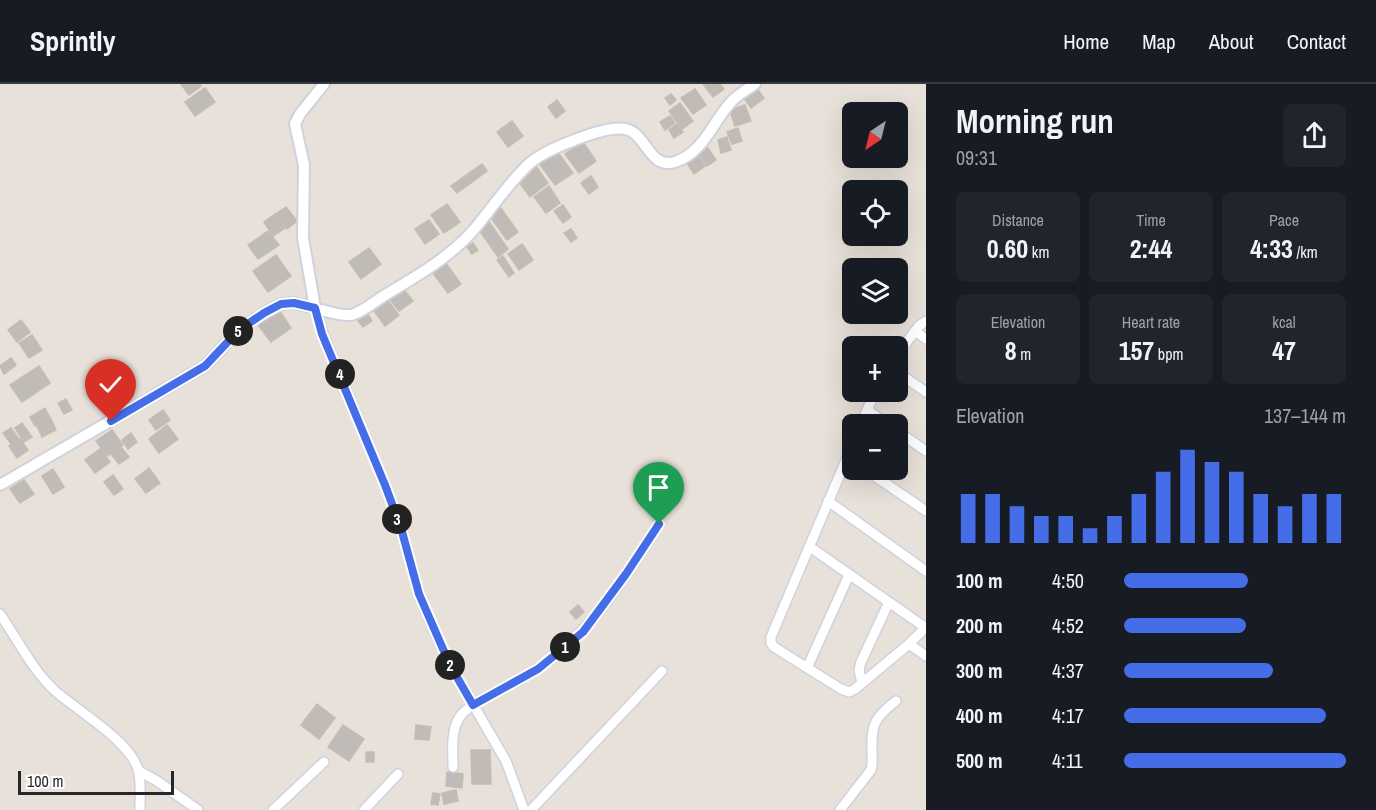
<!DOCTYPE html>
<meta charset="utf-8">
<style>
body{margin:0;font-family:"Archivo Narrow",sans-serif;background:#20242c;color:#f1f3f6;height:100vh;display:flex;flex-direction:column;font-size:22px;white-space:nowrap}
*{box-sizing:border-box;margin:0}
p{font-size:20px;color:#9ea1a6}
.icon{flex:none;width:33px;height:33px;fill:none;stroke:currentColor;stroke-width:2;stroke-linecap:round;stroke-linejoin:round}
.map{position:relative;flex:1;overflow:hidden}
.side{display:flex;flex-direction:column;background:#171b24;width:450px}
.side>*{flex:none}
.needle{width:39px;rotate:215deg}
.buttons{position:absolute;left:842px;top:18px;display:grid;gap:12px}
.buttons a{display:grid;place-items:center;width:66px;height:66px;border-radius:9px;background:#171b24;box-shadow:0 6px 24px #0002;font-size:30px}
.scale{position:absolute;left:18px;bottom:15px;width:156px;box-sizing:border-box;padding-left:6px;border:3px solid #272727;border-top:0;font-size:16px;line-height:21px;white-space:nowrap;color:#272727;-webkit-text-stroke:4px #fff;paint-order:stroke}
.pin{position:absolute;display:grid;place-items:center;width:51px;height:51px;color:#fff;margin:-62px -26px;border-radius:50% 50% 50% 0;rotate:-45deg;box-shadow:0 0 6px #0007}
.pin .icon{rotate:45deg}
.km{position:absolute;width:30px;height:30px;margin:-15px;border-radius:50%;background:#222;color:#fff;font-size:16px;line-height:30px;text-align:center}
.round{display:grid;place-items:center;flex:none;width:63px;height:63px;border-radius:9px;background:#20242c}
.head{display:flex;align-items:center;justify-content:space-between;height:102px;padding:0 30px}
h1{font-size:33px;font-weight:700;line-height:45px}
.stats{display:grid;grid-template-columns:repeat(3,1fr);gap:9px;height:102px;padding:6px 30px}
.stats div{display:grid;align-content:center;border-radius:9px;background:#20242c;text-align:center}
.stats b{font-size:26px;font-weight:700}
.stats small{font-size:16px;font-weight:400}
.stats p{font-size:16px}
.chart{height:168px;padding:12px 30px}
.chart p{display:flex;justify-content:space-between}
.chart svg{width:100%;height:108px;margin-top:6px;stroke:#466de8;stroke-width:6}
ul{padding:0 30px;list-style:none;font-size:20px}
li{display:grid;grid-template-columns:96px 72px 1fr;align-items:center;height:45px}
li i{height:15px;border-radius:8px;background:#466de8}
header{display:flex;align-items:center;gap:36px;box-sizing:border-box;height:84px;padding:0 30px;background:#171b24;border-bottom:2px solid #363941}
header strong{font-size:28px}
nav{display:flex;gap:33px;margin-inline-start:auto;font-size:21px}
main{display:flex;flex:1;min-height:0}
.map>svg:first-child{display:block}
.building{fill:#c0bbb6;stroke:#c3bcb3;stroke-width:1.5}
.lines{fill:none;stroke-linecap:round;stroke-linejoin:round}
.minor-casing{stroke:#cfd2de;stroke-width:12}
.tertiary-casing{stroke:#cfd2de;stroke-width:14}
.minor{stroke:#fff;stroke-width:9}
.tertiary{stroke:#fff;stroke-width:10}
.route-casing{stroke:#fff;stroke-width:12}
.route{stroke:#466de8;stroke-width:8}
</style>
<header>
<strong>Sprintly</strong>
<nav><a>Home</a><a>Map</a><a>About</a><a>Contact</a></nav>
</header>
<main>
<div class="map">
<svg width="926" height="726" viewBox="0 0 926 726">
<rect width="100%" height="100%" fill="#e8e1d9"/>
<g class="building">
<polygon points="181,0 200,0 201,2 189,11"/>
<polygon points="703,0 720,0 724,5 713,13"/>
<polygon points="756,3 764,14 751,24 743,13"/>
<polygon points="205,4 215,18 195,32 185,18"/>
<polygon points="695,5 706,21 693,30 681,14"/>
<polygon points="671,10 676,16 670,21 665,14"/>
<polygon points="557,16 565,27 556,34 548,23"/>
<polygon points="680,19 693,37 682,45 669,27"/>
<polygon points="745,21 751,37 735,42 730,26"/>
<polygon points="670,32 675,39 665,46 660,38"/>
<polygon points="512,37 523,52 508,63 497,48"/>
<polygon points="677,40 683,48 674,54 669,46"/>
<polygon points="738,44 742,57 732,60 727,48"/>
<polygon points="727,53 731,66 721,69 718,56"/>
<polygon points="583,58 596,77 579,89 565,70"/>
<polygon points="708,64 716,76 707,82 699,70"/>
<polygon points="556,66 573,89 555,101 539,79"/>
<polygon points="697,70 705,82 694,90 686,78"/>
<polygon points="482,80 487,87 457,109 451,102"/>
<polygon points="535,81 548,99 530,113 516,94"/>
<polygon points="591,92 598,103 589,110 581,99"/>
<polygon points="549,102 560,119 546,129 534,113"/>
<polygon points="447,120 460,138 444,149 431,131"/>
<polygon points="563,121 571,133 563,139 554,127"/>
<polygon points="286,123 297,137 287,145 276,130"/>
<polygon points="500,123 518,148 507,156 489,131"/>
<polygon points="275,130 285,144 273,152 264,138"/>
<polygon points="487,135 508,165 498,173 477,143"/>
<polygon points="429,136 439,150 425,160 415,145"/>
<polygon points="571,145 577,154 571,158 564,149"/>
<polygon points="268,147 279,161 258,175 248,161"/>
<polygon points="473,159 478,166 472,170 467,163"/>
<polygon points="522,160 533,176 519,186 508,170"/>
<polygon points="369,164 381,180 361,195 349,178"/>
<polygon points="276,171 291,192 268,208 253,187"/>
<polygon points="503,172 514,189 509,193 497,176"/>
<polygon points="445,178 461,200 448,209 432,188"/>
<polygon points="401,202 413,217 399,227 387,212"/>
<polygon points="386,214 399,231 385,242 372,224"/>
<polygon points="279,226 291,244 271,258 258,241"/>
<polygon points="365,226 372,237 363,243 355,233"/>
<polygon points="21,236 30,248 17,258 8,246"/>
<polygon points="32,251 42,266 29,274 19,259"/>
<polygon points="11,274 16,281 4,290 0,282"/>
<polygon points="39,282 50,299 22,318 10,301"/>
<polygon points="66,315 72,326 64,330 58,319"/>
<polygon points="45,324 50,334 35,342 30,333"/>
<polygon points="163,326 170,336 156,346 149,336"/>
<polygon points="51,335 56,346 42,353 37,342"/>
<polygon points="22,339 32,353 24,358 15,344"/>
<polygon points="167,341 178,355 159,369 149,355"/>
<polygon points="11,344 19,355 11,360 3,349"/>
<polygon points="112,346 123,361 107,372 96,357"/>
<polygon points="131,349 137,358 128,365 122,356"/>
<polygon points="20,355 28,366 17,374 9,362"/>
<polygon points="121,363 129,373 119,380 111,370"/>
<polygon points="100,365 110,378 95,389 85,376"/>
<polygon points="149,384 160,399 146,409 135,395"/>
<polygon points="53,385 64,403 53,410 42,392"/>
<polygon points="113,391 123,405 114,411 104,398"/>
<polygon points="24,396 34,410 20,419 10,405"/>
<polygon points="578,521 584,528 576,535 570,528"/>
<polygon points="317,620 335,634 319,655 301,641"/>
<polygon points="343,641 364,655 349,677 328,663"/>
<polygon points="416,641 431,643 429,656 415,655"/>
<polygon points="471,666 490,666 491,700 472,700"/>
<rect x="366" y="668" width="8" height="10"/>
<polygon points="447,688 463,690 462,704 446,702"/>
<polygon points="456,706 458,717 444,720 442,709"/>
<polygon points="433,709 440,710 438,721 431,720"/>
</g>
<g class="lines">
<g class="minor-casing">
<g id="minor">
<polyline points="315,224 323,250 385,401 401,444 419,510 435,549 450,581 506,677 524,726"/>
<polyline points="915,247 926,255"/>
<polyline points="897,271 919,242 926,237"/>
<polyline points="897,288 926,308"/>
<polyline points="867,326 887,340"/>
<polyline points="861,340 875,308"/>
<polyline points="897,347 926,367"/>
<polyline points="852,362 771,553 771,559 774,563 841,605 849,608 855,605 909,560 926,543"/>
<polyline points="866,386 926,427"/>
<polyline points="828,417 926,487"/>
<polyline points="810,463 926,544"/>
<path d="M 0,530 C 18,556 31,584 54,606 C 76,626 134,659 139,689 C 141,701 140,714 140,726"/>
<polyline points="909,560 926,572"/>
<polyline points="807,584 849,491"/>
<polyline points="862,599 859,586 861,578 889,518"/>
<path d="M 453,683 C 453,666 450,644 462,630 C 474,616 518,599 536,586 C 591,549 624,495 659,440"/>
<polyline points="139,687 157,697 198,726"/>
<polyline points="273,726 324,678"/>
<polyline points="364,726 398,690"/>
<polyline points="531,726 662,587"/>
<path d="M 840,726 L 871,686 C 873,680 872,674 872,667 C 871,640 875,633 896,617"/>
</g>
</g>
<g class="tertiary-casing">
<g id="tertiary">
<path d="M 324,0 L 300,30 L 295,40 L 304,81 L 303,154 L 315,224 C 326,227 339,232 351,231 C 361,229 373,219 382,213 C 413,194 446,176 470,150 C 491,127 506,101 529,80 C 544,66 605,41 625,45 C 646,48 649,86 675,78 C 705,68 713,36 733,16 C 739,10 748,5 755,0"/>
<polyline points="0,401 205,282 239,246 264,229 281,220 294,219 315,224"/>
</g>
</g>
<use href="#minor" class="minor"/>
<use href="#tertiary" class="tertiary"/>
</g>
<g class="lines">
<g class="route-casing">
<polyline id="route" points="111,337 205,282 239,246 264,229 281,220 294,219 315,224 322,250 385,401 401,444 419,510 450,581 473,621 538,585 583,548 626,490 659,440"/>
</g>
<use href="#route" class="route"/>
</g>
</svg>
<div class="buttons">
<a><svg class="needle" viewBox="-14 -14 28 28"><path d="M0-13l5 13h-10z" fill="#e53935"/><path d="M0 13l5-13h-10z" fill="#9ea1a6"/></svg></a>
<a><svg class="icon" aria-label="locate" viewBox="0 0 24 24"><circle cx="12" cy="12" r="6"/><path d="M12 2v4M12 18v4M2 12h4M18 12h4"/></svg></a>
<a><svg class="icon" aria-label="layers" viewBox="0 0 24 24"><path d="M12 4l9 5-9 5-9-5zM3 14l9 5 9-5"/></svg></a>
<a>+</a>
<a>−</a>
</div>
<div class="scale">100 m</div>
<div class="pin" style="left:659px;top:440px;background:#1e9e55"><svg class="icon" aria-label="arrive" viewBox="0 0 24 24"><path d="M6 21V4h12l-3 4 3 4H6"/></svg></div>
<div class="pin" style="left:111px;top:337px;background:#d93025"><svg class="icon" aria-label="check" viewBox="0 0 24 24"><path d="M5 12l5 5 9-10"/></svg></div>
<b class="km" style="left:565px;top:563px">1</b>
<b class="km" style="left:450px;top:581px">2</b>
<b class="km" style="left:397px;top:435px">3</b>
<b class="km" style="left:340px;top:290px">4</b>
<b class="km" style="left:238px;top:247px">5</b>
</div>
<section class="side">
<div class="head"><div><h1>Morning run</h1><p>09:31</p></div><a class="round"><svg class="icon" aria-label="share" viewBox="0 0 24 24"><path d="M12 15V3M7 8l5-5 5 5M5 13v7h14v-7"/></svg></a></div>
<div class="stats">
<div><p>Distance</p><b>0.60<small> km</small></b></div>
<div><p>Time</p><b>2:44</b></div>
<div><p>Pace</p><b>4:33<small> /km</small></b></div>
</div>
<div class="stats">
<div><p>Elevation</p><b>8<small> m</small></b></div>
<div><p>Heart rate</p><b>157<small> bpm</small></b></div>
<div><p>kcal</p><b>47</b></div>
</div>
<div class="chart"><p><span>Elevation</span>137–144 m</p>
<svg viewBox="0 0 160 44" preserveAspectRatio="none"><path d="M5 44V24M15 44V24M25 44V29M35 44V33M45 44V33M55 44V38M65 44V33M75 44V24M85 44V15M95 44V6M105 44V11M115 44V15M125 44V24M135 44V29M145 44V24M155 44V24"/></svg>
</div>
<ul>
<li><b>100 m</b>4:50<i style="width:56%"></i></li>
<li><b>200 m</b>4:52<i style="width:55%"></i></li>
<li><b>300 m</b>4:37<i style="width:67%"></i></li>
<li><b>400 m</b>4:17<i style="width:91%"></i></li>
<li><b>500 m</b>4:11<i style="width:100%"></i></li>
</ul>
</section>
</main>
